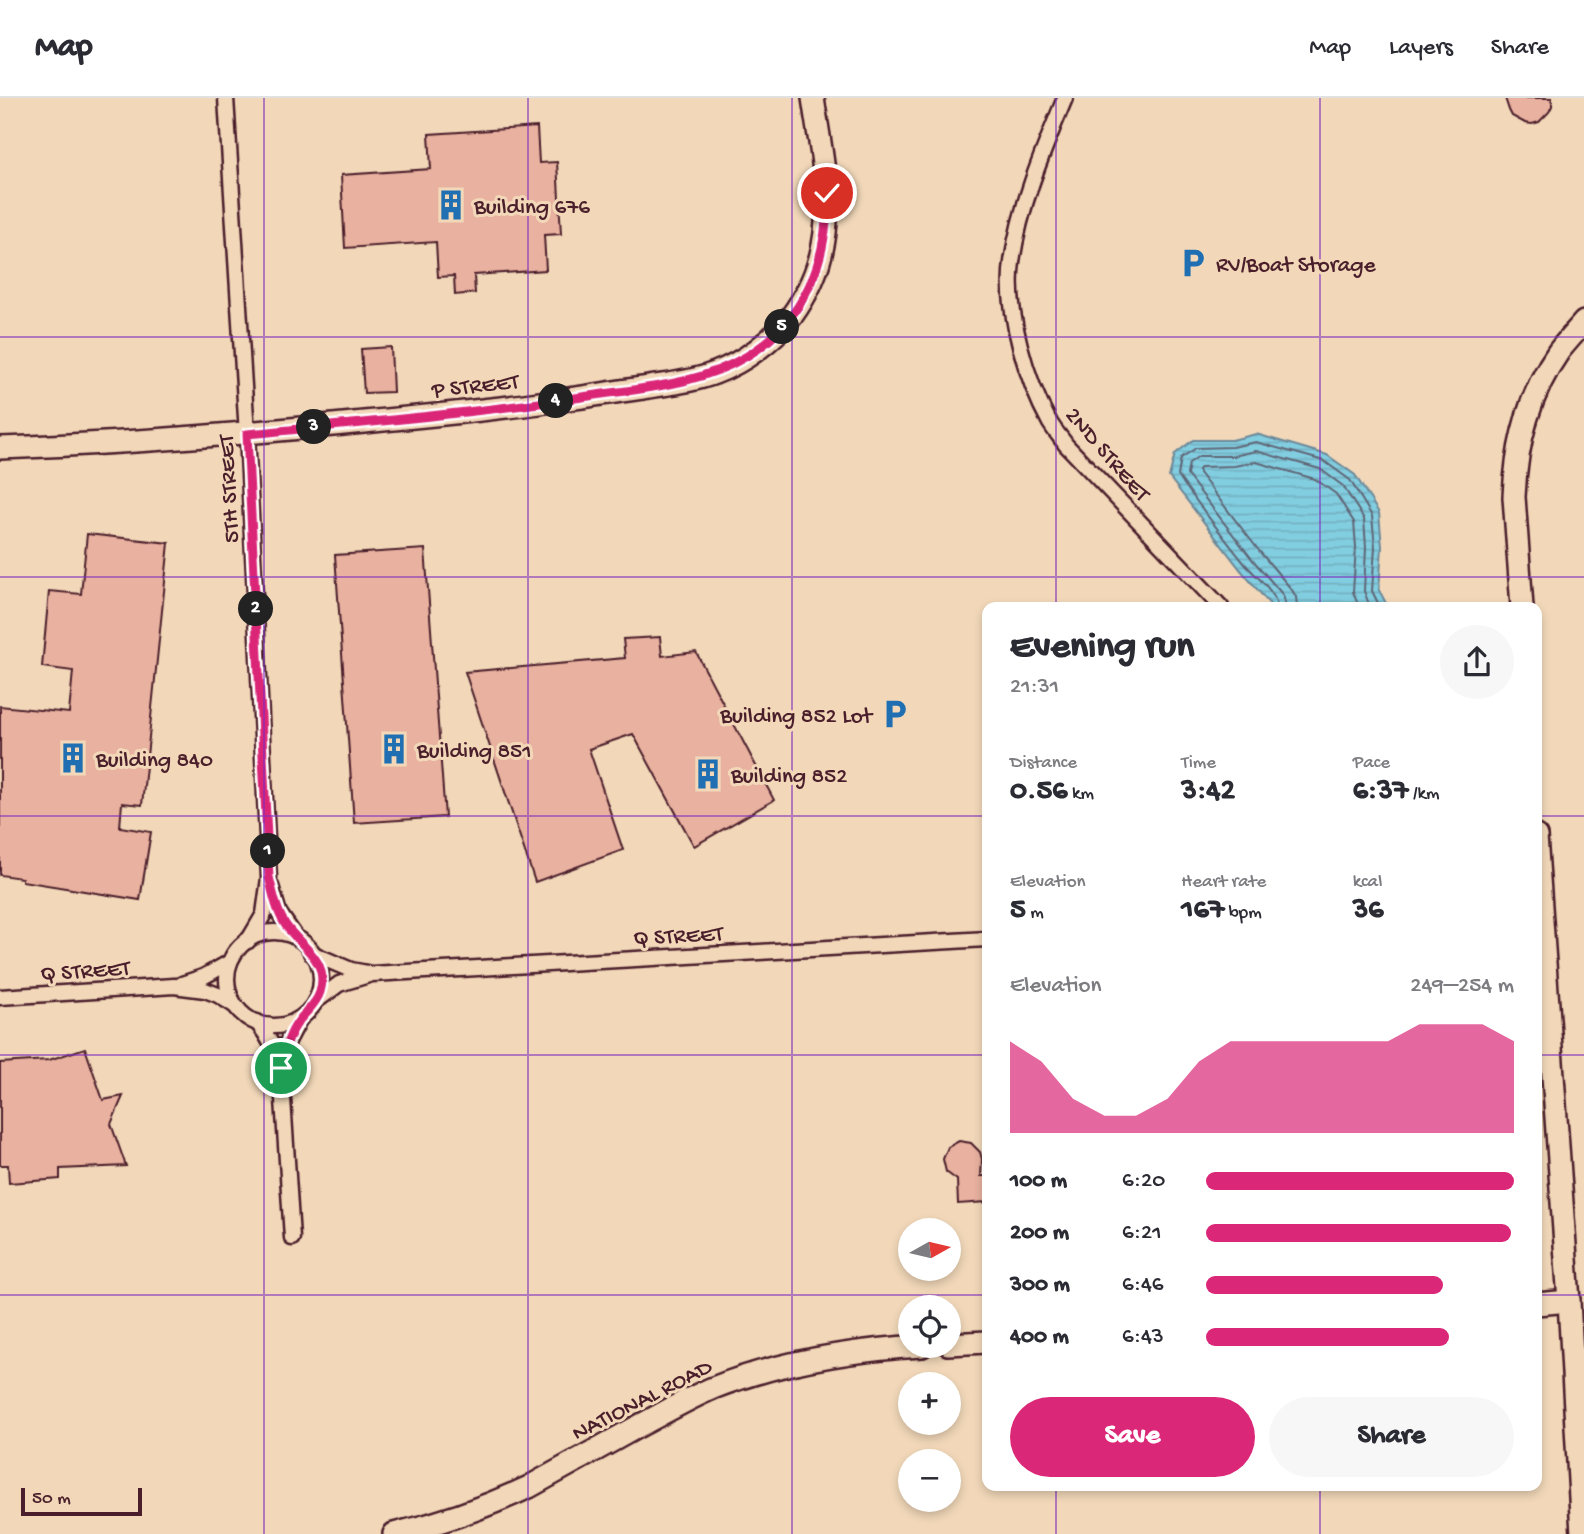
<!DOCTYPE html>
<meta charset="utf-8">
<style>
body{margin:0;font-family:"Gochi Hand",sans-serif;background:#f7f7f7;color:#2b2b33;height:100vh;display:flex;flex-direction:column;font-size:26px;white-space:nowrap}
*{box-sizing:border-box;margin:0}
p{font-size:23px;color:#7c7c81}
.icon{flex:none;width:38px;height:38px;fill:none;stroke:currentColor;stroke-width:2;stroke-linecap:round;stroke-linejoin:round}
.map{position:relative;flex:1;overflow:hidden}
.details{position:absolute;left:982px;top:504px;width:560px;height:889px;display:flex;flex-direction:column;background:#fff;border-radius:14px;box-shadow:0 4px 10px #0003}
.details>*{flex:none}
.needle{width:46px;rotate:82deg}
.buttons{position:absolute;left:898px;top:1120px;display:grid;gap:14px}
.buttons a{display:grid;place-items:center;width:63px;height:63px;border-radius:50%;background:#fff;box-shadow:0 4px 10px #0003;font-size:35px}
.scale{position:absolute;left:21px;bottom:18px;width:121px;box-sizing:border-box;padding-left:7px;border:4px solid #4a1f2b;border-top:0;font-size:19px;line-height:24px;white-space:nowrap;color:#4a1f2b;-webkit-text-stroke:5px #f2d8b9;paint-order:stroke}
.pin{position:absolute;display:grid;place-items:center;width:60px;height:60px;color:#fff;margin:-30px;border:4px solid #fff;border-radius:50%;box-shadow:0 2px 7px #0007}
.km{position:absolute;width:35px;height:35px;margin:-18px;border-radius:50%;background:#222;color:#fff;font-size:19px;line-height:35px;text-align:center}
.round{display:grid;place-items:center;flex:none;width:74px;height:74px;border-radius:37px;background:#f7f7f7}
.headline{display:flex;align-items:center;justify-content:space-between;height:119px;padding:0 28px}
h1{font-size:38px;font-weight:700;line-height:52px}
.metrics{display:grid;grid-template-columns:repeat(3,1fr);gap:10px;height:119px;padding:7px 28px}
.metrics div{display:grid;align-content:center}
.metrics b{font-size:30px;font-weight:700}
.metrics small{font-size:19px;font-weight:400}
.metrics p{font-size:19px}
.chart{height:196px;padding:14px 28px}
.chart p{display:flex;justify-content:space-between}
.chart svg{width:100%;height:126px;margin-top:7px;fill:#db2777;opacity:.7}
.cta{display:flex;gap:14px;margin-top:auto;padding:14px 28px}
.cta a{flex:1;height:80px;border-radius:42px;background:#db2777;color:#fff;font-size:28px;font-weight:700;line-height:80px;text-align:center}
.cta a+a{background:#f7f7f7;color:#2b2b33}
ul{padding:0 28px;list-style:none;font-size:23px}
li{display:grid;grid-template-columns:112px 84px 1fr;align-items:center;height:52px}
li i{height:18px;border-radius:9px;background:#db2777}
header{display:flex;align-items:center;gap:42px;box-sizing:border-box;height:98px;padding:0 35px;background:#fff;border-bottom:2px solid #e1e1e2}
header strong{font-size:33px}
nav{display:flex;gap:38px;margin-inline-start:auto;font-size:24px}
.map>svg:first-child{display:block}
.water{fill:url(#water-rules);stroke:#6c8898;stroke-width:2}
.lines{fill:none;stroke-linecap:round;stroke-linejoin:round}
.shore{stroke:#606574;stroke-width:2}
.building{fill:#e9b19f;stroke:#4a1f2b;stroke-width:2}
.street-casing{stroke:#4a1f2b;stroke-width:19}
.secondary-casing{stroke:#4a1f2b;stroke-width:26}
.street{stroke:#f2d8b9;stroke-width:14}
.secondary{stroke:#f2d8b9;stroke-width:21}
.route-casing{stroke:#fff;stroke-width:14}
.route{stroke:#db2777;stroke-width:9}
.grid{fill:none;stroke:#7b2cbf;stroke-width:2;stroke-opacity:0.55}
.labels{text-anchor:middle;stroke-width:6;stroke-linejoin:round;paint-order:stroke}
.poi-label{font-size:23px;fill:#4a1f2b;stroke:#f2d8b9;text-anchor:start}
.street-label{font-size:23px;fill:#4a1f2b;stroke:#f2d8b9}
</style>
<header>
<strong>Map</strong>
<nav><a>Map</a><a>Layers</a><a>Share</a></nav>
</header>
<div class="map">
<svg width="1584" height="1436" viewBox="0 0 1584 1436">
<defs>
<pattern id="water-rules" width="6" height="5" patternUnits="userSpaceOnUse" patternTransform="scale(1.75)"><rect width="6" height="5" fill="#82cee1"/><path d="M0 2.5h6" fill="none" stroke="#72b0c1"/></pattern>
</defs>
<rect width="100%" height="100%" fill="#f2d8b9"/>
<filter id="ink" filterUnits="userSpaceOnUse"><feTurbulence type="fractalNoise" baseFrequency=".0143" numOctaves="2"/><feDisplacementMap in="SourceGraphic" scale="14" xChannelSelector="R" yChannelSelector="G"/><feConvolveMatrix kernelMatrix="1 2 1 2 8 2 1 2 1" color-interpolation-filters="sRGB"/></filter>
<g filter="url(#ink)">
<polygon class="water" points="1256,336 1327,357 1355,377 1379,415 1382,449 1379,492 1388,509 1272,509 1240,471 1169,379 1175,356 1193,342 1232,342"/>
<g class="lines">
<g class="shore">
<path d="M 1277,509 C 1276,493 1255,478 1245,466 C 1222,438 1200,408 1178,378 L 1181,360 L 1196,350 L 1232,349 L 1256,344 L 1324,363 L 1350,382 L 1372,418 L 1375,449 L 1372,493 L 1380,509"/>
<polyline points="1286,509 1283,497 1252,461 1187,377 1189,365 1199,358 1233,358 1256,353 1320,371 1343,388 1364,421 1366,449 1364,493 1370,509"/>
<polyline points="1297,509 1296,499 1292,492 1260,454 1199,375 1199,372 1201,369 1234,368 1256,364 1315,381 1336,396 1354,424 1356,449 1353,494 1359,509"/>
</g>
</g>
<g class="building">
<polygon points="1505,0 1552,0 1552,8 1549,14 1539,24 1532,26 1525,25 1512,18 1509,12"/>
<polygon points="537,29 539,65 557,64 561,136 544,137 546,172 474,177 475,195 455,197 454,178 438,179 436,144 345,150 341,77 431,71 429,36"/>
<polygon points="391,249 393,294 364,295 361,251"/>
<polygon points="87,436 169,445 142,707 122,705 120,729 151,734 140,802 22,783 22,780 0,777 0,608 69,615 73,573 42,569 49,493 81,496"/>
<polygon points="425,451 445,719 354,725 335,457"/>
<polygon points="660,539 662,558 696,554 774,702 694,748 633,636 589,651 623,752 535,784 465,574 625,560 623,541"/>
<polygon points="85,950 103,1002 123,998 111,1026 126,1068 60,1071 60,1081 9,1085 8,1067 0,1067 0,965 49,962"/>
<polygon points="959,1043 971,1045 980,1054 982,1061 981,1078 987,1078 987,1104 958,1106 957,1082 946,1074 943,1061 948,1049"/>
</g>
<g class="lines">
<g class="street-casing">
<g id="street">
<polyline points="226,0 247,336 269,780 264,816 248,843"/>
<path d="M 1065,0 C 1043,53 1020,107 1012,164 C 1005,212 1027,284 1050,325 C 1055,333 1061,340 1066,347 L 1221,509"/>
<polyline points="271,788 279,815 295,838"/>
<circle cx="274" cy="881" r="47"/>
<polyline points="311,855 351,872 367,875"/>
<polyline points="182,886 203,879 230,864"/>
<polyline points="0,899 174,888 205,892 218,897 234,907"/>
<polyline points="315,904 339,886 372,876 987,841"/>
<path d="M 257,924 C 269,939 276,952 281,970 L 292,1140"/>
<polyline points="281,968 288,943 299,922"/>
</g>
</g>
<g class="secondary-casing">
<g id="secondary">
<path d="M 0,350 C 122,346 243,336 364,324 C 428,318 491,312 554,303 C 583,299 613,294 643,290 C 667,286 692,284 715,275 C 744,264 772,243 791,219 C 844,147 825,81 813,0"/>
<path d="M 1522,509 L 1514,399 C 1516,347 1529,296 1559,253 C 1567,243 1576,233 1584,224"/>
<polyline points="1536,738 1569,1203 1582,1436"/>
<polyline points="1536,1206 1569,1203"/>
<polyline points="948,1246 987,1244"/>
<path d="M 394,1436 C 441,1425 486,1409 529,1389 C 565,1369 601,1349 637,1329 C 662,1316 687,1301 713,1290 C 779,1264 852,1252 922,1248"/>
</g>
</g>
<use href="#street" class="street"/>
<use href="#secondary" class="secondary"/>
</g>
</g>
<g class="lines" filter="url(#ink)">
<g class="route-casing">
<path id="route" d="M 281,970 C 284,954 288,937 298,924 C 305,914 316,907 320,894 C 330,861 299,848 285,826 C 276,812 273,795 269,779 L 247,336 C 361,325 475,315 589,298 C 643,290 699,287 747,258 C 804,224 829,160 827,95"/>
</g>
<use href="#route" class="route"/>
</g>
<path class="grid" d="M 264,0 L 264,1436M 528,0 L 528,1436M 792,0 L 792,1436M 1056,0 L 1056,509M 1320,0 L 1320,509M 0,239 L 1584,239M 0,479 L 1584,479M 0,718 L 987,718M 1536,718 L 1584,718M 0,957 L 987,957M 1536,957 L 1584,957M 0,1197 L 987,1197M 1536,1197 L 1584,1197M 1056,1388 L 1056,1436M 1320,1388 L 1320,1436"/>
<defs>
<g id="building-bare" transform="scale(2.415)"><path d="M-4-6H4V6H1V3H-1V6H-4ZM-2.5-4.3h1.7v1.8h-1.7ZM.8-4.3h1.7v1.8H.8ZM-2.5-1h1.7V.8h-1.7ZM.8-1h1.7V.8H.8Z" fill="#1f6fb2" stroke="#f2d8b9" stroke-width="2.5" paint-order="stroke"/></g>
<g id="parking-bare" transform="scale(2.415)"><path d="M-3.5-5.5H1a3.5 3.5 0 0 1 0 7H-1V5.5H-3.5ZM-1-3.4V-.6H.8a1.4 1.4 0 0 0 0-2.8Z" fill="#1f6fb2" stroke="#f2d8b9" stroke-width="2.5" paint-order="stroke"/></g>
</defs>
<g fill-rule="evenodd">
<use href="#building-bare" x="451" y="107"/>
<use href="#parking-bare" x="1193" y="165"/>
<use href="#parking-bare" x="895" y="616"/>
<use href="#building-bare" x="394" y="651"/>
<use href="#building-bare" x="73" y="660"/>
<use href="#building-bare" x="708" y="676"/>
</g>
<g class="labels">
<g class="poi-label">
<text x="474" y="115">Building 676</text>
<text x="1216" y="173">RV/Boat Storage</text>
<text x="872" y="624" text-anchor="end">Building 852 Lot</text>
<text x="417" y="659">Building 851</text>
<text x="96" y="668">Building 840</text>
<text x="731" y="684">Building 852</text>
</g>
<g class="street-label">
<text transform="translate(475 286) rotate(-6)" y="8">P STREET</text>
<text transform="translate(1109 355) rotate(49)" y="8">2ND STREET</text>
<text transform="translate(227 391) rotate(-93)" y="8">5TH STREET</text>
<text transform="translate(678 836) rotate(-3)" y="8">Q STREET</text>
<text transform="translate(85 871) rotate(-4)" y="8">Q STREET</text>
<text transform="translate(641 1300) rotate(-27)" y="8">NATIONAL ROAD</text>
</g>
</g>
</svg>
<div class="buttons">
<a><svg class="needle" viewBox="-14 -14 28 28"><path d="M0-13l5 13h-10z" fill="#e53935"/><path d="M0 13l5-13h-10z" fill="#7c7c81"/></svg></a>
<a><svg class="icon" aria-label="locate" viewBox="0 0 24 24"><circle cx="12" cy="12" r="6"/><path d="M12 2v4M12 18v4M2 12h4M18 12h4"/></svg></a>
<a>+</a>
<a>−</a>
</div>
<div class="scale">50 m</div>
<div class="pin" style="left:281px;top:970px;background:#1e9e55"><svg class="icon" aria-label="arrive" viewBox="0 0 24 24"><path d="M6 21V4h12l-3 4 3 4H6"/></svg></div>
<div class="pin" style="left:827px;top:95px;background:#d93025"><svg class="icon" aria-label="check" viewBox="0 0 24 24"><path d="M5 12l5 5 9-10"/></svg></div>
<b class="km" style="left:268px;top:753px">1</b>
<b class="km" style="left:256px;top:511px">2</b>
<b class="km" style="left:314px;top:329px">3</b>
<b class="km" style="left:556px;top:303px">4</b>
<b class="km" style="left:782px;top:229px">5</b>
<section class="details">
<div class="headline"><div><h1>Evening run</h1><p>21:31</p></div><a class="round"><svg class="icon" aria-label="share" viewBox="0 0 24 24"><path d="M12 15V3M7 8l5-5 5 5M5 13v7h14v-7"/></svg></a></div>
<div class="metrics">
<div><p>Distance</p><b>0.56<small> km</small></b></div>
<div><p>Time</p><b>3:42</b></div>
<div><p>Pace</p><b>6:37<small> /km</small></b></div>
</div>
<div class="metrics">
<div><p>Elevation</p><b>5<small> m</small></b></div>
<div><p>Heart rate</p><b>167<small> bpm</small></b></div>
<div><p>kcal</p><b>36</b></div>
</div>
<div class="chart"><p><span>Elevation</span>249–254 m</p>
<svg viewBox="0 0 160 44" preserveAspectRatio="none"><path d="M0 44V12L10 19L20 32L30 38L40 38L50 32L60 19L70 12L80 12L90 12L100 12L110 12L120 12L130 6L140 6L150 6L160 12V44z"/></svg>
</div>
<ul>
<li><b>100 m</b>6:20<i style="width:100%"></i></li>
<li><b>200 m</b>6:21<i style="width:99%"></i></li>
<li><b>300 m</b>6:46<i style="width:77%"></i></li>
<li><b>400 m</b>6:43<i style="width:79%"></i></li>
</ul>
<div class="cta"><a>Save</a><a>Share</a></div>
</section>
</div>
